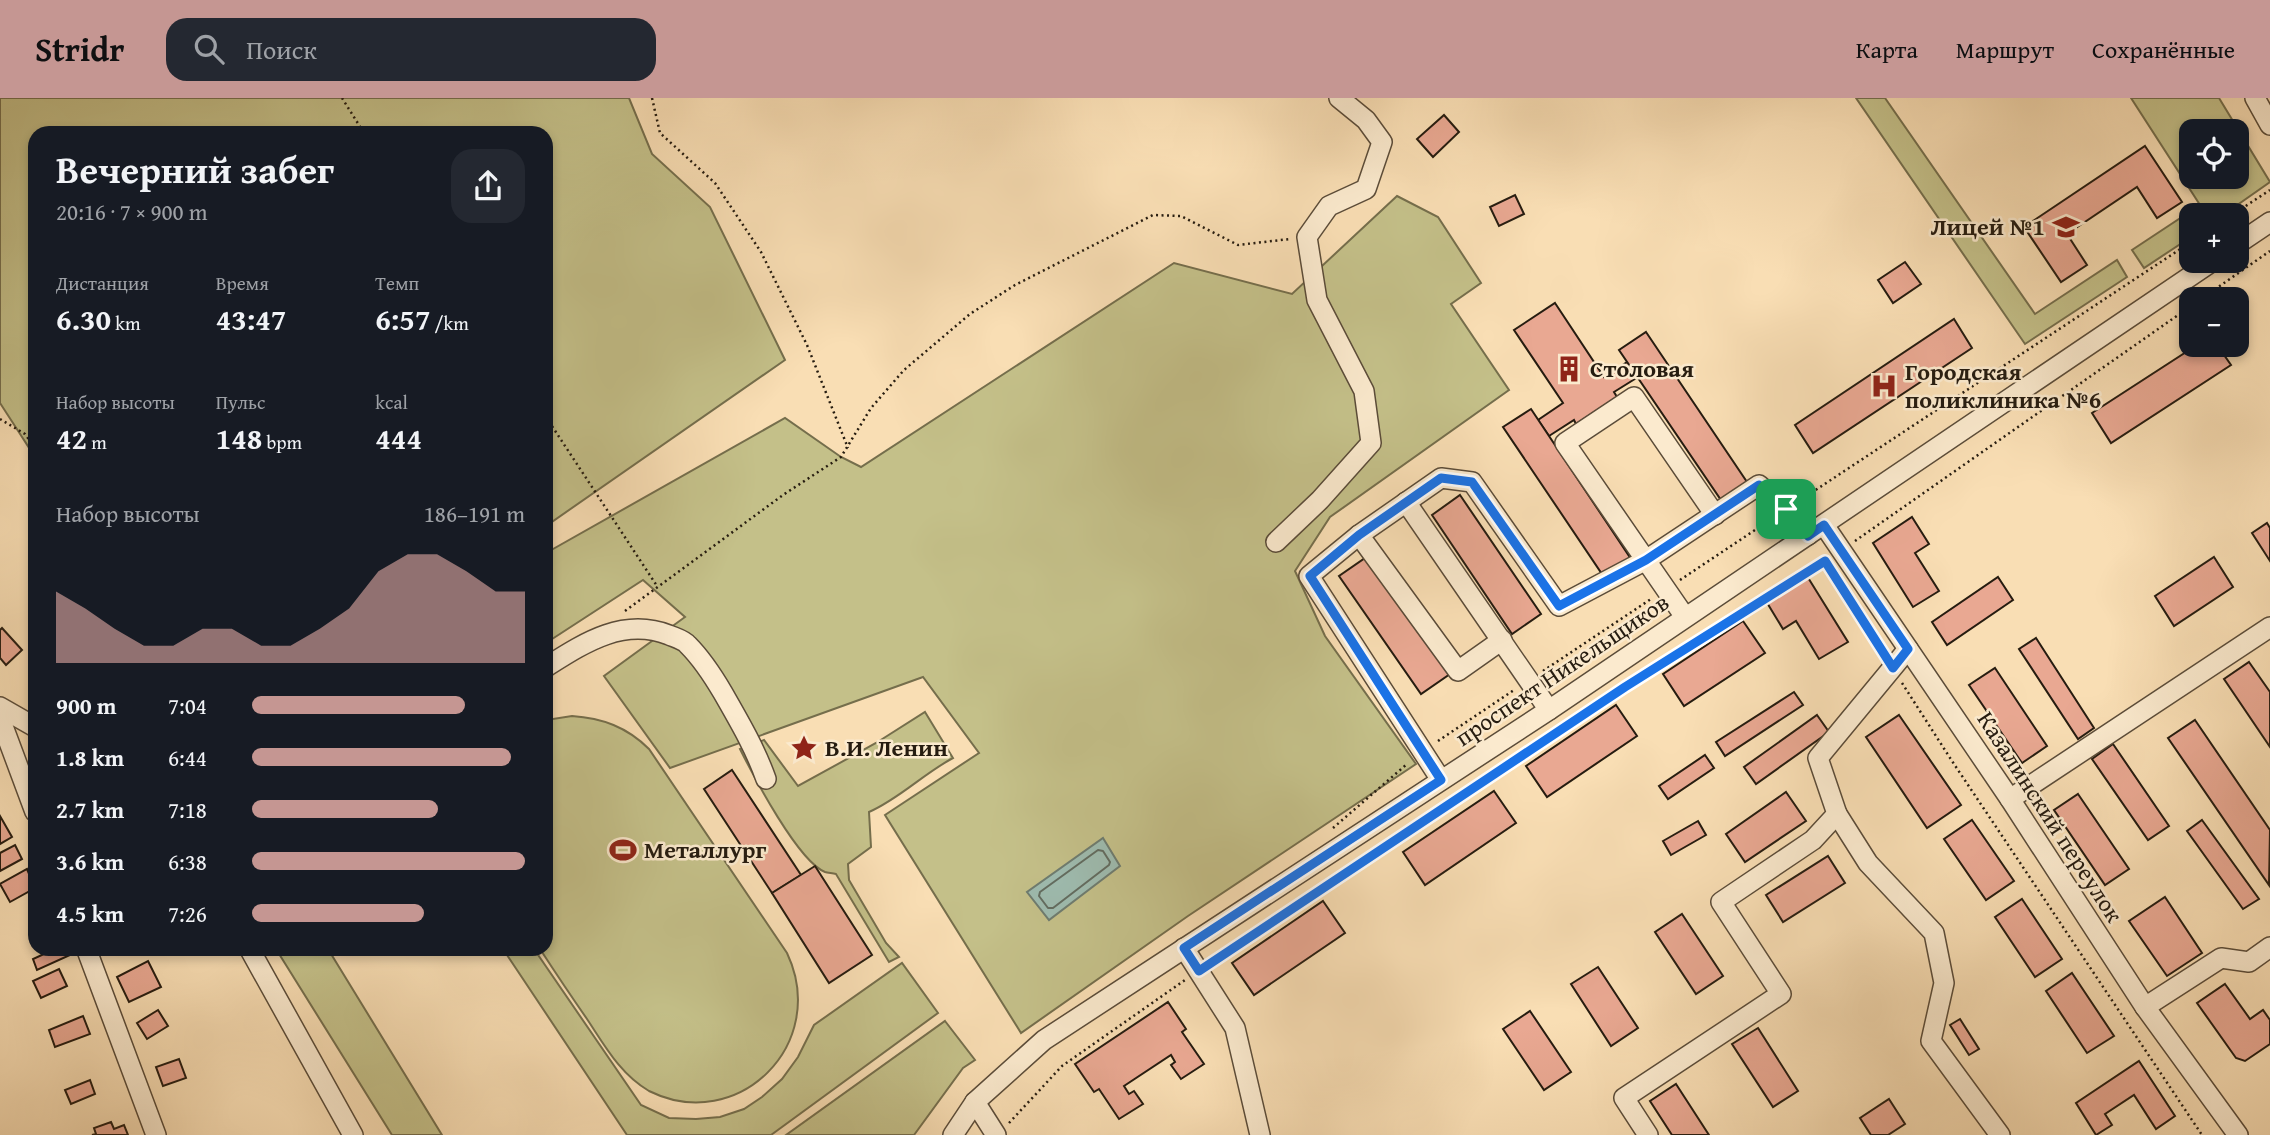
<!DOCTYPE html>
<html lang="ru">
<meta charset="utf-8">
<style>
body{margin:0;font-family:"Gentium Book Plus",serif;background:#242831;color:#f1f3f6;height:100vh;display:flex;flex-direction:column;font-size:26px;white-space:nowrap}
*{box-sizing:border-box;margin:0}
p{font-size:23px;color:#9ea1a6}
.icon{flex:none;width:38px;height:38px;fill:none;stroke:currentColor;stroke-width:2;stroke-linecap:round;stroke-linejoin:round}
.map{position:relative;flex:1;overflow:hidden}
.drawer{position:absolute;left:28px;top:28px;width:525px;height:830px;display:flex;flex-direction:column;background:#171b24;border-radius:21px;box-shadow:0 4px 10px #0003}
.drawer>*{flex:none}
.controls{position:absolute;left:2179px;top:21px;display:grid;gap:14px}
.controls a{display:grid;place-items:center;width:70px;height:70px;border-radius:14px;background:#171b24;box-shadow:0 4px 10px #0003;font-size:35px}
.pin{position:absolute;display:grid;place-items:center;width:60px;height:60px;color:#fff;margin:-30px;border-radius:14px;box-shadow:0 4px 10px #0006}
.round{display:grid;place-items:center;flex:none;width:74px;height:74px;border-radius:21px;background:#242831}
.headline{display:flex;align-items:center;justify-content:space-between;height:119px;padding:0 28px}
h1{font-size:38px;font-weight:600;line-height:52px}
.metrics{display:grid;grid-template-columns:repeat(3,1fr);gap:10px;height:119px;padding:7px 28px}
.metrics div{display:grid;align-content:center}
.metrics b{font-size:30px;font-weight:600}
.metrics small{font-size:19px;font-weight:400}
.metrics p{font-size:19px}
.chart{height:196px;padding:14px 28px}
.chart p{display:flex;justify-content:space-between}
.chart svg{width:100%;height:126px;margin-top:7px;fill:#c59692;opacity:.7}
ul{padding:0 28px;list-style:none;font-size:23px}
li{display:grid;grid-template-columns:112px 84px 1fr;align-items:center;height:52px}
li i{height:18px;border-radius:9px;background:#c59692}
header{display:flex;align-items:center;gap:42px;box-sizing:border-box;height:98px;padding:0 35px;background:#c59692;color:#111}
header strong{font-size:33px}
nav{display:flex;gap:38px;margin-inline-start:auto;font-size:24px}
.search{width:490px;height:63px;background:#242831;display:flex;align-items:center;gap:18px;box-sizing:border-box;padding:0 24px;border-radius:21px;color:#9ea1a6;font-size:26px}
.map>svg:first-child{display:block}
.green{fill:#c4c089;stroke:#756e4c;stroke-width:2;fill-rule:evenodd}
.water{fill:#9ebcb0;stroke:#6e7c70;stroke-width:2}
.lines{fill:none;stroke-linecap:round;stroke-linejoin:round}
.shore{stroke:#626c60;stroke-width:2}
.building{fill:#e9a892;stroke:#261c10;stroke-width:2}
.minor-casing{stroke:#5b4c39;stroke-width:22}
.path{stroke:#261c10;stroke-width:2.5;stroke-dasharray:2 3.5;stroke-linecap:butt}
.minor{stroke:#fbeace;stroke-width:19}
.route-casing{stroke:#fff;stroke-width:14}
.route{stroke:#1a73e8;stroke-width:9}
.labels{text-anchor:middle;stroke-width:5;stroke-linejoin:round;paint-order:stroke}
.poi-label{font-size:24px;font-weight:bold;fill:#261c10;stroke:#fbeace;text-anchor:start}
.street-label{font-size:24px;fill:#261c10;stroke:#fbeace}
</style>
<header>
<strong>Stridr</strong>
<div class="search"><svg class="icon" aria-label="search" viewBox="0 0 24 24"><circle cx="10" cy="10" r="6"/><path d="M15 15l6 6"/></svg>Поиск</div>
<nav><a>Карта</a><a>Маршрут</a><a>Сохранённые</a></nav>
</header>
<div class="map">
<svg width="2270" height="1037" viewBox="0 0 2270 1037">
<rect width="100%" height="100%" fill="#f9deb4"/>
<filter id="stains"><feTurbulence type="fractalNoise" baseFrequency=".00286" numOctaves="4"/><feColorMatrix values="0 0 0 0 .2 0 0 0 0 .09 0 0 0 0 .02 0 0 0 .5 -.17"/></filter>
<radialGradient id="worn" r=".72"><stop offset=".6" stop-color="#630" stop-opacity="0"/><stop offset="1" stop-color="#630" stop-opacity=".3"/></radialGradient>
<g class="green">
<polygon points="0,0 629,0 652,56 710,109 785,262 546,428 546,35 35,35 35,359 0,305"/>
<polygon points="1856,0 1885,0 2035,216 2117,162 2127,179 2025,246"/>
<path d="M 2131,0 L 2219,0 L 2270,84 L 2223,117 L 2191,117 L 2191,139 L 2144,170 L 2132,152 L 2200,107 ZM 2191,33 L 2236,33 L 2236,79 L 2191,79 Z"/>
<polygon points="1397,98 1438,119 1481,185 1451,206 1509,292 1330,419 1295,473 1325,538 1416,666 1188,818 1021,935 885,717 979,655 923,579 670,670 604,578 685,519 643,482 546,545 546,455 785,320 841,359 861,369 1174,165 1292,196"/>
<path d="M 925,614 L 953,660 C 923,676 899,701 869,714 L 871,749 L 848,766 L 849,782 L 886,845 L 899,859 L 889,864 L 836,776 C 832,775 828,775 825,774 C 798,763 754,679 740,651 L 764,642 L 798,688 L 876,645 Z"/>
<path d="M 572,618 C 602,620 627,629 649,651 L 787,855 C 830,946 738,1037 649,993 C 620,976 605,948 587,921 C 571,898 555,874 540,851 L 546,850 L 546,622 Z"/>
<polygon points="276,851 328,851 442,1037 392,1037"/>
<polygon points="503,851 534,851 641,1007 669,1020 696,1021 720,1019 744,1011 762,999 782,981 798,959 814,927 902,865 938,915 771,1037 627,1037"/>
<polygon points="945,923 975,962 963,970 914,1037 786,1037"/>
</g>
<polygon class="water" points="1103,740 1120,768 1049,822 1027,794"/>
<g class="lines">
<polygon class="shore" points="1098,752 1103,753 1110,764 1109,767 1053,810 1048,810 1039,798 1040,794"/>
</g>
<g class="building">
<polygon points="1444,17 1459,34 1433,59 1417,41"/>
<polygon points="2145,48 2182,104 2157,120 2137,89 2067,136 2087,167 2061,184 2024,129"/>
<polygon points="1515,97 1524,116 1499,128 1490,109"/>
<polygon points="1905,164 1921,186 1893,205 1878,182"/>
<polygon points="1555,205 1604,279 1627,264 1638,279 1614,294 1617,299 1576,326 1574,322 1549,338 1538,322 1563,305 1514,232"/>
<polygon points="1954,221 1972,250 1813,355 1795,327"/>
<polygon points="1646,234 1747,384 1721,402 1619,252"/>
<polygon points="2197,247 2217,247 2231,267 2111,345 2092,315"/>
<polygon points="1531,311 1631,461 1604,479 1503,329"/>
<polygon points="1460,397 1541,516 1512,536 1432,417"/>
<polygon points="1912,419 1929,446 1915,455 1939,493 1913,509 1873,445"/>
<polygon points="2267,425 2270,430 2270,463 2252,435"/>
<polygon points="1368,458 1450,576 1421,596 1339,478"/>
<polygon points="2214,459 2233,489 2174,528 2155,498"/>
<polygon points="1807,478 1848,544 1819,561 1796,523 1783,531 1766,503"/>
<polygon points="1998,479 2013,502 1947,547 1932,524"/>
<polygon points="1743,523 1765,555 1684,608 1663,576"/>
<polygon points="2,530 22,552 6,567 0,560 0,532"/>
<polygon points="2036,540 2094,630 2078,641 2019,551"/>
<polygon points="2249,564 2270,594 2270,649 2224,581"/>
<polygon points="1995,570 2047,648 2022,665 1969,587"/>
<polygon points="1794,594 1803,607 1725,658 1716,644"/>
<polygon points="1616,607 1637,638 1547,699 1526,668"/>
<polygon points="1817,617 1829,634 1756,686 1744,669"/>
<polygon points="1899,617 1961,707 1927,730 1866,639"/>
<polygon points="2195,622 2270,732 2269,787 2168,640"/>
<polygon points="2113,646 2169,728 2148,742 2092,661"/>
<polygon points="1705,657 1714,670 1668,701 1659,688"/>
<polygon points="732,672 801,777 772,795 704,691"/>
<polygon points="1494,693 1516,725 1425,787 1403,754"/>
<polygon points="1786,694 1806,723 1745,764 1726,736"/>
<polygon points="2078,696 2129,771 2105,787 2054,712"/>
<polygon points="0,718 12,739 0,746"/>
<polygon points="1972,722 2014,783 1986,802 1944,741"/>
<polygon points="2202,722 2259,801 2243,811 2187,733"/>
<polygon points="1698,723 1706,737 1671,757 1663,743"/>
<polygon points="15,747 22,761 0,773 0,755"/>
<polygon points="1828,758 1845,785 1783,824 1766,797"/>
<polygon points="815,768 872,857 829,885 772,795"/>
<polygon points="27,771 35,790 10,804 0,786"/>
<polygon points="2165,799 2202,855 2167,878 2129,823"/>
<polygon points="2022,801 2062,861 2035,879 1995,819"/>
<polygon points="1323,803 1345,835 1254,897 1232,865"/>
<polygon points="1682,816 1723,878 1696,896 1655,834"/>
<polygon points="57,850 67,850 70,857 37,872 33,861"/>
<polygon points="148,863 161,889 129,904 117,879"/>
<polygon points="1598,869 1638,930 1611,948 1571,886"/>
<polygon points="59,871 67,888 41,900 33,883"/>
<polygon points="2072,875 2114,938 2087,955 2046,893"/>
<polygon points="2225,886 2250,921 2263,912 2270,922 2270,946 2245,963 2236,960 2197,905"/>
<polygon points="1168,904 1186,931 1182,934 1204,966 1181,981 1171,967 1175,964 1171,957 1124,988 1129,996 1134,993 1143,1006 1119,1021 1099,991 1094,994 1075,966"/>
<polygon points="158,912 168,928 147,941 137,925"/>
<polygon points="1530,913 1571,974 1544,992 1503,931"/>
<polygon points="83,918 90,936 55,949 49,932"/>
<polygon points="1960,921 1979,951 1969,957 1950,927"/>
<polygon points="1758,930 1798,993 1773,1009 1732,946"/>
<polygon points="179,961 186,980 163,988 156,969"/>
<polygon points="2139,963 2175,1018 2156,1031 2134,997 2105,1016 2112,1027 2096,1037 2076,1005"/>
<polygon points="90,982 95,996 71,1006 65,992"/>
<polygon points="1676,986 1709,1037 1672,1037 1650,1003"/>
<polygon points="1889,1001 1905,1026 1888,1037 1871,1037 1860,1020"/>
<polygon points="111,1024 114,1031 124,1027 128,1037 92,1037 96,1036 94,1030"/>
</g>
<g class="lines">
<g class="minor-casing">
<g id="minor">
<polyline points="2255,0 2270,27"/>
<polyline points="2236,147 2270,124"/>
<polyline points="1406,404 1549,612"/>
<polyline points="1824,427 2010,701 2145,909 2238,1037"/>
<polyline points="1359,437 1458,573 1502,542"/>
<polyline points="1276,444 1320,402 1371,345 1364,293 1317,202 1307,139 1329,108 1366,91 1382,44 1366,22 1339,0"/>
<polyline points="1685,519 1565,345 1634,299 1715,417"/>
<path d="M 546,569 C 584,545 623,519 669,537 C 676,540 684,542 688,547 C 702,561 713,578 723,595 C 739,623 755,650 766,681"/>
<polyline points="0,609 35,629"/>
<polyline points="0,620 35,714"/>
<polyline points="1441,682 1309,478 1359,437 1441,380 1472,384 1559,508 1646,462 1759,387 1786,411 1808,437"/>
<polyline points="2010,701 2270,529"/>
<polyline points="1837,716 1868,765 1934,835 1944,885 1931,943 2000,1037"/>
<polyline points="86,850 156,1037"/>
<polyline points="249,850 353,1037"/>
<polyline points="1184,850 1235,930 1260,1037"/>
<polyline points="2145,909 2221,860 2249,864 2270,849"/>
<polyline points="975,1004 996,1037"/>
<polyline points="953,1037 975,1004 1044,942 1549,612 2213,163"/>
<polyline points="1648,1037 1624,1000 1781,896 1721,804 1813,742 1837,716 1818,660 1908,551"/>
</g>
</g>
<g class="path">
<polyline points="342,0 364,35"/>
<polyline points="652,0 660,35 715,85 761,154 807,247 848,350"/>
<polyline points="2232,117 2270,92"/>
<polyline points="2201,201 2270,153"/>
<polyline points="546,319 657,488"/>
<polyline points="0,321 25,336 35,350"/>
<polyline points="1802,401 2191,144"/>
<polyline points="1855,443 2191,208"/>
<polyline points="1680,482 1770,422"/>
<polyline points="1839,484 1882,552"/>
<polyline points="625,513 783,397 841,359 871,310 904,272 970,216 1015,187 1153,117 1181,118 1238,147 1290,141"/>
<polyline points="1543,573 1651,501"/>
<polyline points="1902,585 1952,663 2202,1037"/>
<polyline points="1438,643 1514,592"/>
<polyline points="1333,730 1407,666"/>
<polyline points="1214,863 1625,589 1826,462"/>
<polyline points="1009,1025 1062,968 1185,882"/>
</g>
<use href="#minor" class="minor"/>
</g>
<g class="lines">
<g class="route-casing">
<polygon id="route" points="1441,380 1472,384 1559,508 1646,462 1759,387 1786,411 1808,438 1824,427 1908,551 1893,570 1825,463 1625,589 1199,873 1184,850 1441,682 1310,478 1359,437"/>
</g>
<use href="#route" class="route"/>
</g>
<defs>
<g id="school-bare" transform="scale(2.1)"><path d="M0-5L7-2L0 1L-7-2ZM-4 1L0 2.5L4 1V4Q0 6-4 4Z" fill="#8f2418" stroke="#fbeace" stroke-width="2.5" paint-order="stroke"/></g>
<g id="building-bare" transform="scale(2.1)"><path d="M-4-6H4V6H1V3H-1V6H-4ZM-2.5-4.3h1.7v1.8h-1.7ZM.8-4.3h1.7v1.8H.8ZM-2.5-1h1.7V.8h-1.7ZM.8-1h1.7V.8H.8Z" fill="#8f2418" stroke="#fbeace" stroke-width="2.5" paint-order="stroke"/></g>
<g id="hospital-bare" transform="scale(2.1)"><path d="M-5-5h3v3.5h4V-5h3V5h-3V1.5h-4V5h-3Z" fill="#8f2418" stroke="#fbeace" stroke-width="2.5" paint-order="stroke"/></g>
<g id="sight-bare" transform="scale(2.1)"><path d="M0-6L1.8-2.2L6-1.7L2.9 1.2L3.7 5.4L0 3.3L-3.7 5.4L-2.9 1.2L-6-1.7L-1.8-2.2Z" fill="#8f2418" stroke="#fbeace" stroke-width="2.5" paint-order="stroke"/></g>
<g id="stadium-bare" transform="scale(2.1)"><path d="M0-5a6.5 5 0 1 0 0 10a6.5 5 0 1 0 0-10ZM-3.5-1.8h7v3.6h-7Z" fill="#8f2418" stroke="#fbeace" stroke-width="2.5" paint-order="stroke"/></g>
</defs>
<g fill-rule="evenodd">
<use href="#school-bare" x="2066" y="129"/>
<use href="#building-bare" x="1569" y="271"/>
<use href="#hospital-bare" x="1884" y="288"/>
<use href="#sight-bare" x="804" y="650"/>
<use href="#stadium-bare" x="623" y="752"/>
</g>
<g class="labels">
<g class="poi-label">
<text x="2045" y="137" text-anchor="end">Лицей №1</text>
<text x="1590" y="279">Столовая</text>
<text x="1905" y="282">Городская<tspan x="1905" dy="28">поликлиника №6</tspan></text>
<text x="825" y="658">В.И. Ленин</text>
<text x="644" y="760">Металлург</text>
</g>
<g class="street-label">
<text transform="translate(1562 572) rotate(-34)" y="8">проспект Никельщиков</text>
<text transform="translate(2050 719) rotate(57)" y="8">Казалинский переулок</text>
</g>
</g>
<rect width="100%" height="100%" filter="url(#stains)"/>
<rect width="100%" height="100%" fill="url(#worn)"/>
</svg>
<div class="controls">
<a><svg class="icon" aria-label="locate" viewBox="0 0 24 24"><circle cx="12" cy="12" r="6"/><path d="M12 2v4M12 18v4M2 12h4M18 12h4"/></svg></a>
<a>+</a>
<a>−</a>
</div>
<div class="pin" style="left:1786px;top:411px;background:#1e9e55"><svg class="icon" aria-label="arrive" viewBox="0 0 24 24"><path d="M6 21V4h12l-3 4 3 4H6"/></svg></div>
<section class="drawer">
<div class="headline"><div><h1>Вечерний забег</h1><p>20:16 · 7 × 900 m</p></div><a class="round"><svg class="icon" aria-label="share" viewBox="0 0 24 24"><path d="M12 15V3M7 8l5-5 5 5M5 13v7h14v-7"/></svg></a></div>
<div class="metrics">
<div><p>Дистанция</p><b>6.30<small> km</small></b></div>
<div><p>Время</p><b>43:47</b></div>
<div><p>Темп</p><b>6:57<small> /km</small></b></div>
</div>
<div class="metrics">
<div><p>Набор высоты</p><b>42<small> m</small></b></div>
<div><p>Пульс</p><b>148<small> bpm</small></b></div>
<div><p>kcal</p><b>444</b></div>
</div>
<div class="chart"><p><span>Набор высоты</span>186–191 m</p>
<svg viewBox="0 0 160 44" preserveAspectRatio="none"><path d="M0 44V19L10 25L20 32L30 38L40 38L50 32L60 32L70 38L80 38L90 32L100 25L110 12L120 6L130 6L140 12L150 19L160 19V44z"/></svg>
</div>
<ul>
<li><b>900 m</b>7:04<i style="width:78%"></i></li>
<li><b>1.8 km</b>6:44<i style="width:95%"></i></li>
<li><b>2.7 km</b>7:18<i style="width:68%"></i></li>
<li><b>3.6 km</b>6:38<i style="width:100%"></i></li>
<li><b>4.5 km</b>7:26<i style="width:63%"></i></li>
</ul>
</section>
</div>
